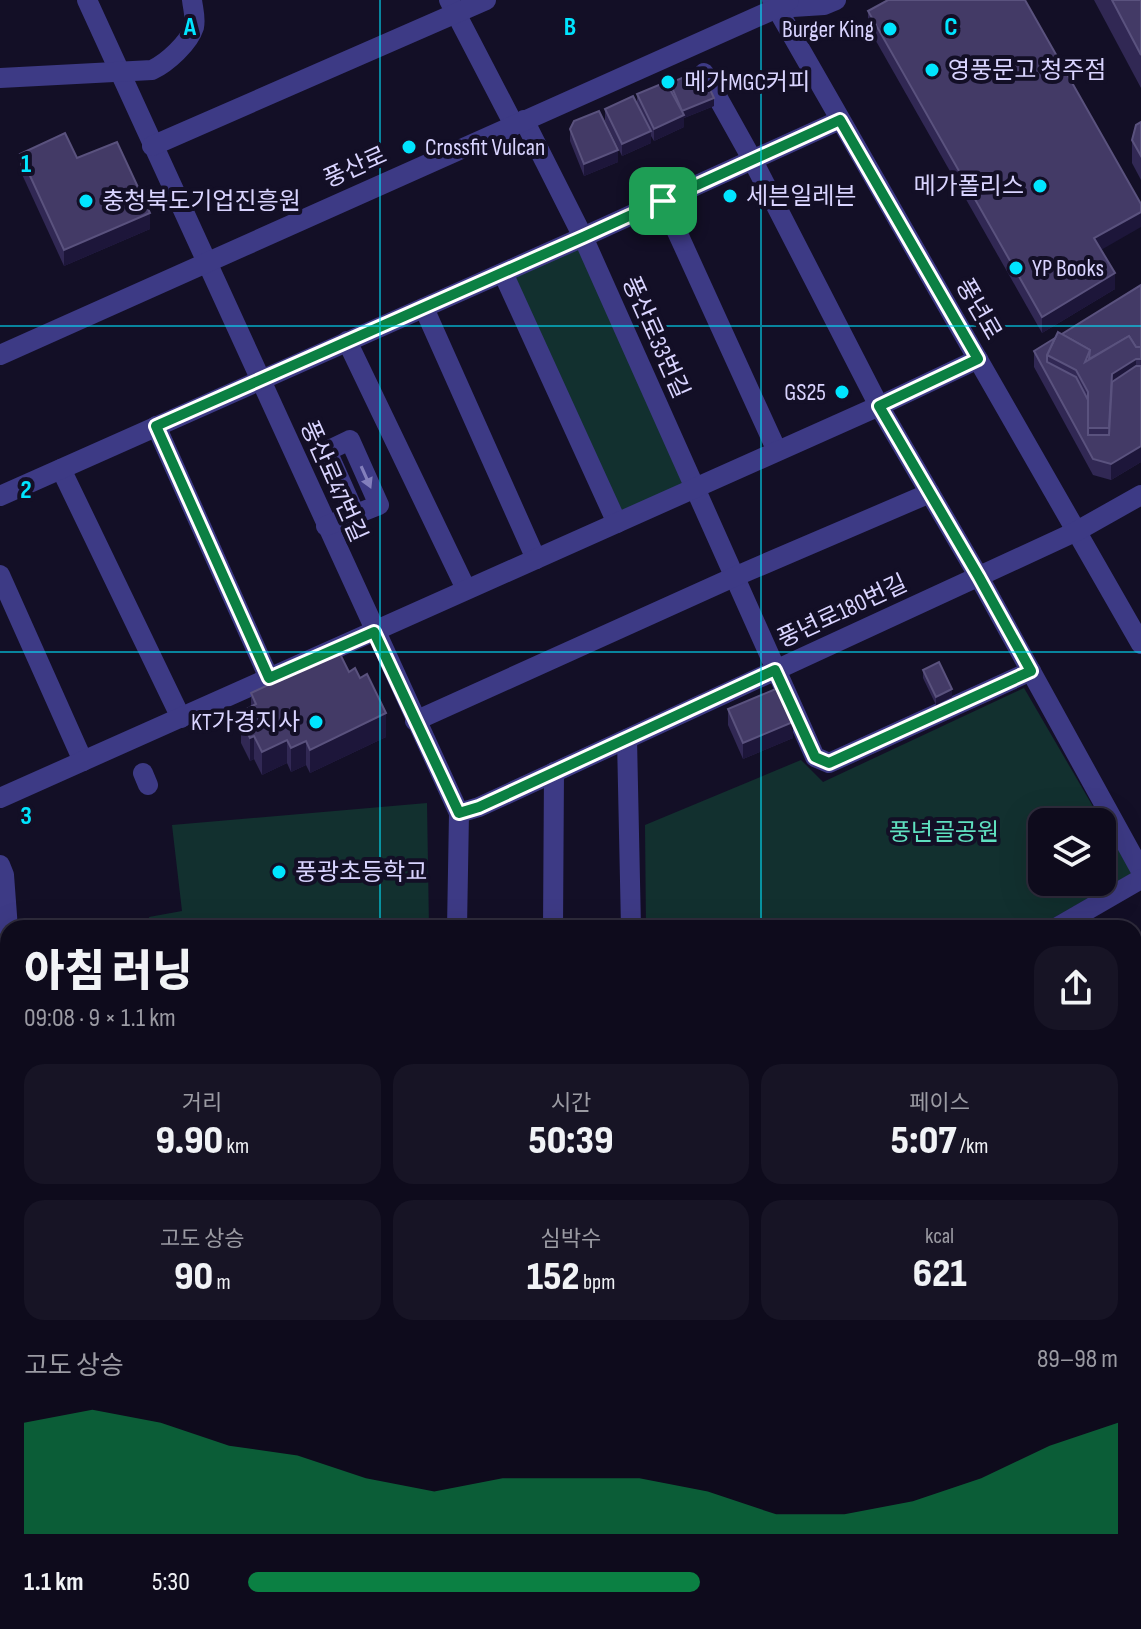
<!DOCTYPE html>
<html lang="ko">
<meta charset="utf-8">
<style>
body{margin:0;font-family:"Sofia Sans Condensed","Noto Sans KR",sans-serif;background:#171425;color:#f1f3f6;height:100vh;display:flex;flex-direction:column;font-size:30px;white-space:nowrap}
*{box-sizing:border-box;margin:0}
p{font-size:26px;color:#9b9ba3}
.icon{flex:none;width:44px;height:44px;fill:none;stroke:currentColor;stroke-width:2;stroke-linecap:round;stroke-linejoin:round}
.map{position:relative;flex:1;overflow:hidden}
.drawer{position:absolute;left:0px;top:920px;width:1142px;height:710px;display:flex;flex-direction:column;background:#0e0b1c;border-radius:24px 24px 0 0;box-shadow:0 8px 32px #0002,0 0 0 2px #2e2b3b}
.drawer>*{flex:none}
.fabs{position:absolute;left:1028px;top:808px;display:grid;gap:16px}
.fabs a{display:grid;place-items:center;width:88px;height:88px;border-radius:16px;background:#0e0b1c;box-shadow:0 8px 32px #0002,0 0 0 2px #2e2b3b;font-size:40px}
.pin{position:absolute;display:grid;place-items:center;width:68px;height:68px;color:#fff;margin:-34px;border-radius:16px;box-shadow:0 4px 12px #0006}
.round{display:grid;place-items:center;flex:none;width:84px;height:84px;border-radius:24px;background:#171425}
.overview{display:flex;align-items:center;justify-content:space-between;height:136px;padding:0 24px}
h1{font-size:44px;font-weight:800;line-height:60px}
.stats{display:grid;grid-template-columns:repeat(3,1fr);gap:12px;height:136px;padding:8px 24px}
.stats div{display:grid;align-content:center;border-radius:20px;background:#171425;text-align:center}
.stats b{font-size:40px;font-weight:800}
.stats small{font-size:22px;font-weight:400}
.stats p{font-size:22px}
.chart{height:224px;padding:16px 24px}
.chart p{display:flex;justify-content:space-between}
.chart svg{width:100%;height:144px;margin-top:8px;fill:#0b8043;opacity:.7}
ul{padding:0 24px;list-style:none;font-size:26px}
li{display:grid;grid-template-columns:128px 96px 1fr;align-items:center;height:60px}
li i{height:20px;border-radius:10px;background:#0b8043}
.map>svg:first-child{display:block}
.green{fill:#12302f}
.lines{fill:none;stroke-linecap:round;stroke-linejoin:round}
.minor{stroke:#3d3a85;stroke-width:20}
.major{stroke:#c25bff;stroke-width:20}
.wall{fill:#312854}
.shaded-wall{fill:#1d163a}
.building{fill:#433a66;stroke:#5a527e;stroke-width:2}
.oneway{fill:#837fbc}
.route-casing{stroke:#fff;stroke-width:16}
.route{stroke:#0b8043;stroke-width:10}
.grid{fill:none;stroke:#00e5ff;stroke-width:2;stroke-opacity:0.55}
.poi-dot{fill:#00e5ff;stroke:#130f26;stroke-width:3}
.labels{text-anchor:middle;stroke-width:8;stroke-linejoin:round;paint-order:stroke}
.poi-label{font-size:24px;fill:#d9d4ff;stroke:#130f26;text-anchor:start}
.street-label{font-size:24px;fill:#d9d4ff;stroke:#130f26}
.park-label{font-size:24px;fill:#5fe0c0;stroke:#130f26}
.grid-label{font-size:26px;text-anchor:middle;font-weight:bold;fill:#00e5ff;stroke:#130f26;stroke-width:8;stroke-linejoin:round;paint-order:stroke}
</style>
<div class="map">
<svg width="1141" height="1629" viewBox="0 0 1141 1629">
<rect width="100%" height="100%" fill="#130f26"/>
<g class="green">
<polygon points="579,246 683,484 622,511 513,276"/>
<polygon points="1024,688 1102,822 1042,822 1042,882 1102,882 1102,822 1132,873 1036,928 646,928 645,825 801,760 823,782"/>
<polygon points="427,803 429,928 150,928 149,917 182,911 172,825"/>
<polygon points="1141,1418 1141,1464 1134,1473 1134,1427"/>
</g>
<g class="lines">
<g class="minor">
<polyline points="87,0 459,813 457,928"/>
<polyline points="449,0 514,125"/>
<polyline points="772,0 1141,644"/>
<polyline points="777,8 824,5 836,0"/>
<polyline points="704,73 752,159 879,406 979,577 1141,871"/>
<path d="M 0,78 L 152,70 C 167,63 189,43 194,27 C 196,18 193,9 192,0"/>
<polyline points="524,120 583,237 815,757 829,763 1031,671"/>
<polyline points="152,146 486,0"/>
<polyline points="663,201 777,451"/>
<polyline points="503,273 617,523"/>
<polyline points="424,308 536,559"/>
<polyline points="347,341 466,589"/>
<polyline points="0,355 777,8 789,0"/>
<polyline points="156,426 269,678"/>
<polyline points="61,469 181,718"/>
<polyline points="0,496 583,237 840,120"/>
<polyline points="326,526 379,505 350,440 327,451 355,514"/>
<polyline points="0,575 83,761"/>
<polyline points="415,721 734,577 930,493"/>
<polyline points="627,739 631,928"/>
<polyline points="143,773 148,785"/>
<polyline points="0,798 879,406 978,359"/>
<polyline points="459,813 479,807 1077,531 1141,495"/>
<polyline points="0,865 4,875 8,929"/>
<polyline points="553,928 554,772"/>
<polyline points="1056,928 1141,879"/>
<polyline points="1134,1020 1141,1016"/>
<polyline points="0,1091 8,1090"/>
<polyline points="1134,1172 1141,1184"/>
<polyline points="1134,1220 1141,1211"/>
<polyline points="1134,1392 1141,1383"/>
<polyline points="63,1622 63,1629"/>
<polyline points="506,1622 507,1629"/>
</g>
<g class="major">
<polyline points="1134,1508 1141,1499"/>
<polyline points="1134,1561 1141,1552"/>
<polyline points="1134,1587 1141,1578"/>
<polyline points="1045,1629 1050,1622"/>
<polyline points="1076,1629 1083,1622"/>
<polyline points="1101,1629 1106,1622"/>
</g>
</g>
<g class="wall">
<polygon points="1094,0 1141,0 1141,88"/>
<polygon points="868,11 1101,250 1115,289 1042,333 868,27"/>
<polygon points="670,83 714,106 684,118 684,127 654,141 651,136 651,143 622,156 605,121 605,109 637,103 637,94 670,90"/>
<polygon points="1141,122 1141,180 1132,163 1132,140"/>
<polygon points="570,129 618,162 584,176 570,141"/>
<polygon points="20,154 150,229 64,266 20,170"/>
<polygon points="1141,285 1141,462 1111,480 1093,475 1034,367 1034,351"/>
<polygon points="923,670 952,697 936,705 923,678"/>
<polygon points="349,672 386,737 310,773 306,765 291,772 287,763 262,775 254,759 250,761 241,743 241,720 243,719 243,711 251,707 251,693"/>
<polygon points="728,709 793,738 743,759 728,725"/>
<polygon points="348,1622 408,1622 349,1627"/>
<rect x="535" y="1622" width="180" height="7"/>
<polygon points="893,1622 927,1622 894,1626"/>
</g>
<g class="shaded-wall">
<polygon points="714,98 714,106 684,118 684,127 654,141 654,129 682,111"/>
<polygon points="651,131 651,143 622,156 622,144"/>
<polygon points="618,150 618,162 584,176 584,164"/>
<polygon points="1141,212 1141,227 1094,254 1094,238"/>
<polygon points="150,213 150,229 64,266 64,250"/>
<polygon points="1115,273 1115,289 1042,333 1042,317"/>
<polygon points="1136,359 1136,382 1112,397 1112,374"/>
<polygon points="1141,446 1141,462 1111,480 1111,464"/>
<polygon points="952,689 952,697 936,705 936,697"/>
<polygon points="386,713 386,737 310,773 310,750"/>
<polygon points="793,722 793,738 743,759 743,743"/>
<polygon points="254,736 254,759 250,761 250,738"/>
<polygon points="287,740 287,763 262,775 262,752"/>
<polygon points="306,741 306,765 291,772 291,748"/>
</g>
<g class="building">
<polygon points="888,0 1025,0 1141,204 1141,212 1094,238 1115,273 1042,317 868,11"/>
<polygon points="1112,0 1141,0 1141,55"/>
<polygon points="701,70 714,98 682,111 670,83"/>
<polygon points="666,82 684,115 654,129 637,94"/>
<polygon points="633,96 651,131 622,144 605,109"/>
<polygon points="599,111 618,150 584,164 570,129 574,121"/>
<polygon points="1141,122 1141,156 1132,140 1136,125"/>
<polygon points="65,133 77,158 117,142 150,213 64,250 20,154"/>
<polygon points="1141,285 1141,347 1136,347 1129,336 1089,359 1090,350 1062,334"/>
<polygon points="1058,332 1090,350 1085,362 1129,336 1136,347 1141,347 1141,359 1136,359 1112,374 1109,428 1088,428 1088,392 1076,370 1047,355"/>
<polygon points="1055,338 1047,355 1047,362 1076,377 1088,400 1088,435 1109,435 1112,382 1136,366 1141,366 1141,446 1111,464 1093,459 1034,351"/>
<polygon points="339,652 349,672 355,668 360,678 367,674 386,713 310,750 306,741 291,748 287,740 262,752 254,736 250,738 241,720 246,718 243,711 256,704 251,693"/>
<polygon points="939,662 952,689 936,697 923,670"/>
<polygon points="778,688 793,722 743,743 728,709"/>
<polygon points="106,1622 139,1622 140,1629 106,1629"/>
<polygon points="537,1622 557,1622 537,1624"/>
<polygon points="846,1622 890,1622 891,1629 785,1629"/>
</g>
<defs><path id="oneway-solid" d="M-6-.8H1V-3.2L6.5 0L1 3.2V.8H-6Z" transform="scale(2)"/></defs>
<use class="oneway" href="#oneway-solid" transform="translate(366 477) rotate(66)"/>
<g class="lines">
<g class="route-casing">
<polygon id="route" points="840,120 978,359 879,406 979,577 1031,671 829,763 815,757 775,670 479,807 459,813 374,632 269,678 156,426 583,237"/>
</g>
<use href="#route" class="route"/>
</g>
<path class="grid" d="M 380,0 L 380,928M 761,0 L 761,928M 0,326 L 1141,326M 0,652 L 1141,652M 0,977 L 8,977M 1134,977 L 1141,977M 0,1303 L 8,1303M 1134,1303 L 1141,1303M 380,1622 L 380,1629M 761,1622 L 761,1629"/>
<g class="poi-dot">
<circle cx="890" cy="29" r="8"/>
<circle cx="932" cy="70" r="8"/>
<circle cx="668" cy="82" r="8"/>
<circle cx="409" cy="147" r="8"/>
<circle cx="1040" cy="186" r="8"/>
<circle cx="730" cy="196" r="8"/>
<circle cx="86" cy="201" r="8"/>
<circle cx="1016" cy="268" r="8"/>
<circle cx="842" cy="392" r="8"/>
<circle cx="316" cy="722" r="8"/>
<circle cx="279" cy="872" r="8"/>
</g>
<g class="labels">
<g class="poi-label">
<text x="874" y="37" text-anchor="end">Burger King</text>
<text x="948" y="78">영풍문고 청주점</text>
<text x="684" y="90">메가MGC커피</text>
<text x="425" y="155">Crossfit Vulcan</text>
<text x="1024" y="194" text-anchor="end">메가폴리스</text>
<text x="746" y="204">세븐일레븐</text>
<text x="102" y="209">충청북도기업진흥원</text>
<text x="1032" y="276">YP Books</text>
<text x="826" y="400" text-anchor="end">GS25</text>
<text x="300" y="730" text-anchor="end">KT가경지사</text>
<text x="295" y="880">풍광초등학교</text>
</g>
<g class="street-label">
<text transform="translate(355 167) rotate(-24)" y="8">풍산로</text>
<text transform="translate(979 309) rotate(60)" y="8">풍년로</text>
<text transform="translate(656 337) rotate(66)" y="8">풍산로33번길</text>
<text transform="translate(334 481) rotate(66)" y="8">풍산로47번길</text>
<text transform="translate(842 611) rotate(-25)" y="8">풍년로180번길</text>
</g>
<g class="park-label">
<text x="944" y="840">풍년골공원</text>
</g>
</g>
<g class="grid-label">
<text x="190" y="35">A</text>
<text x="570" y="35">B</text>
<text x="951" y="35">C</text>
<text x="26" y="172">1</text>
<text x="26" y="498">2</text>
<text x="26" y="824">3</text>
</g>
</svg>
<div class="fabs">
<a><svg class="icon" aria-label="layers" viewBox="0 0 24 24"><path d="M12 4l9 5-9 5-9-5zM3 14l9 5 9-5"/></svg></a>
</div>
<div class="pin" style="left:663px;top:201px;background:#1e9e55"><svg class="icon" aria-label="arrive" viewBox="0 0 24 24"><path d="M6 21V4h12l-3 4 3 4H6"/></svg></div>
<section class="drawer">
<div class="overview"><div><h1>아침 러닝</h1><p>09:08 · 9 × 1.1 km</p></div><a class="round"><svg class="icon" aria-label="share" viewBox="0 0 24 24"><path d="M12 15V3M7 8l5-5 5 5M5 13v7h14v-7"/></svg></a></div>
<div class="stats">
<div><p>거리</p><b>9.90<small> km</small></b></div>
<div><p>시간</p><b>50:39</b></div>
<div><p>페이스</p><b>5:07<small> /km</small></b></div>
</div>
<div class="stats">
<div><p>고도 상승</p><b>90<small> m</small></b></div>
<div><p>심박수</p><b>152<small> bpm</small></b></div>
<div><p>kcal</p><b>621</b></div>
</div>
<div class="chart"><p><span>고도 상승</span>89–98 m</p>
<svg viewBox="0 0 160 44" preserveAspectRatio="none"><path d="M0 44V10L10 6L20 10L30 17L40 20L50 27L60 31L70 27L80 27L90 27L100 31L110 38L120 38L130 34L140 27L150 17L160 10V44z"/></svg>
</div>
<ul>
<li><b>1.1 km</b>5:30<i style="width:52%"></i></li>
</ul>
</section>
</div>
